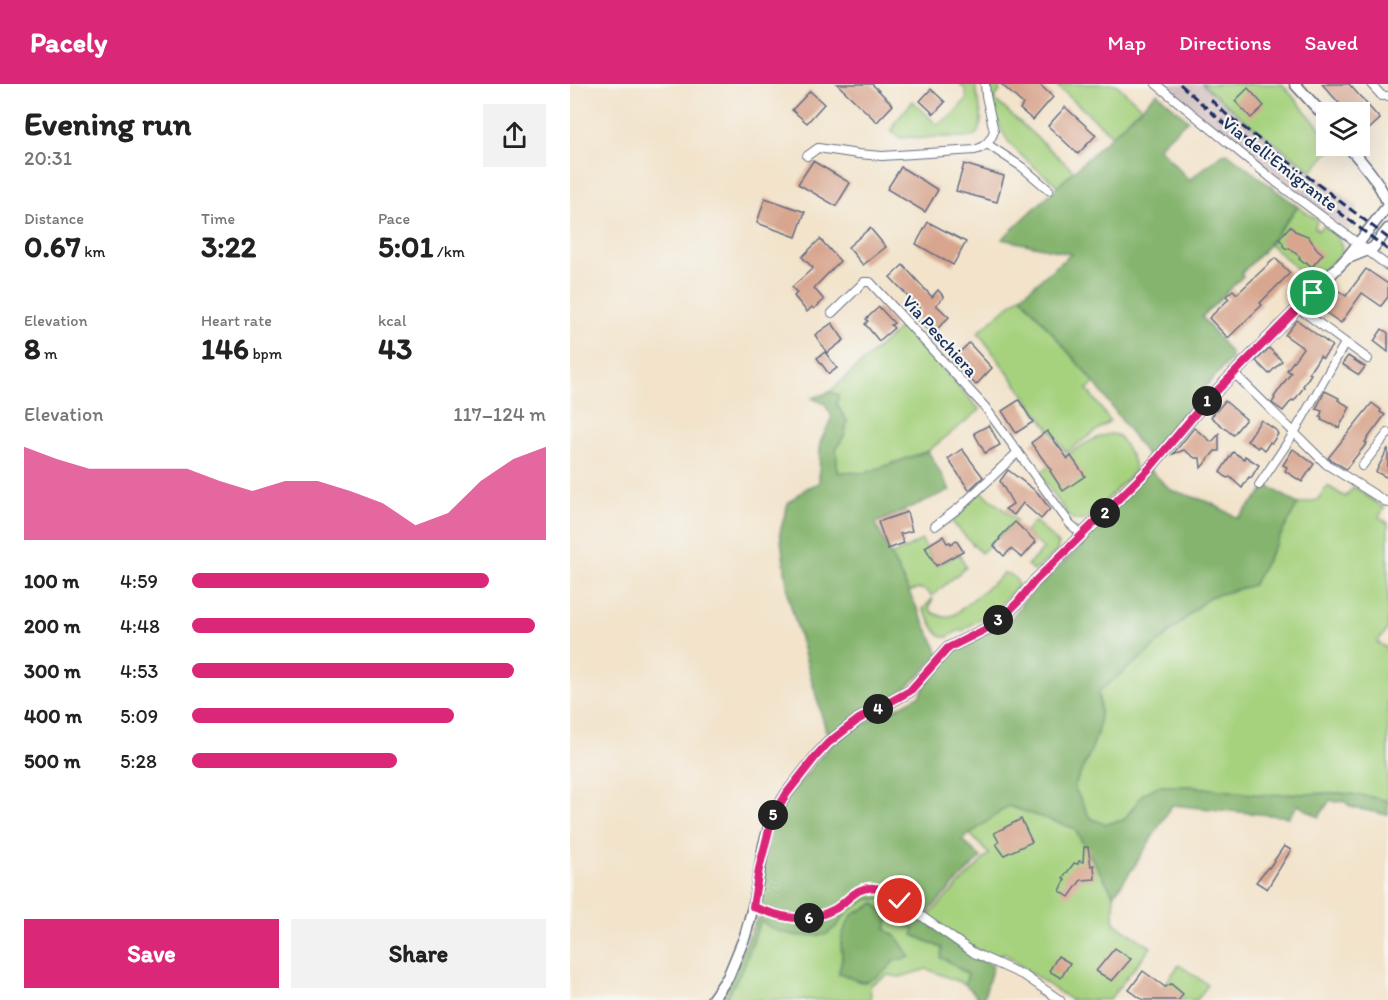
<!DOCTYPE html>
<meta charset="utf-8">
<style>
body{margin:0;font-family:Itim,sans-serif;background:#f2f2f2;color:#222;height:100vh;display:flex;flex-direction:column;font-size:22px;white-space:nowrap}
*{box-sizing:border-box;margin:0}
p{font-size:20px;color:#767676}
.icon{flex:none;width:33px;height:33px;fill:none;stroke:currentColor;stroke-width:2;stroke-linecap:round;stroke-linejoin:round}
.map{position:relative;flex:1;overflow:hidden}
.details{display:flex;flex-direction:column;background:#fff;width:570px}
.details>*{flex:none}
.controls{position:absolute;left:746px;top:18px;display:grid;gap:12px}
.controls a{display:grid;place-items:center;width:54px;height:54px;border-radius:0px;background:#fff;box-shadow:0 6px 24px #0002;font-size:30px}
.pin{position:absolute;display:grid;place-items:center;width:51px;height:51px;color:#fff;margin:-26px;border:3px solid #fff;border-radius:50%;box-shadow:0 2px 6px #0007}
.km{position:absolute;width:30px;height:30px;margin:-15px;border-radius:50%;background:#222;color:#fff;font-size:16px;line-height:30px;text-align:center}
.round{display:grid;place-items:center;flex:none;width:63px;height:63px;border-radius:0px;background:#f2f2f2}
.overview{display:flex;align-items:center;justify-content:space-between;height:102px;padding:0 24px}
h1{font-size:33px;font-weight:800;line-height:45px}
.figures{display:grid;grid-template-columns:repeat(3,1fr);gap:9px;height:102px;padding:6px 24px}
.figures div{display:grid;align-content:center}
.figures b{font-size:30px;font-weight:800}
.figures small{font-size:16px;font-weight:400}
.figures p{font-size:16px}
.chart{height:168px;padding:12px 24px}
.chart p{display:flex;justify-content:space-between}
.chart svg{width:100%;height:108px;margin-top:6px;fill:#db2777;opacity:.7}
.button{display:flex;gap:12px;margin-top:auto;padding:12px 24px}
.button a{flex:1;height:69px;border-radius:0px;background:#db2777;color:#fff;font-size:24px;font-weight:800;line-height:69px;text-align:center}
.button a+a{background:#f2f2f2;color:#222}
ul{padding:0 24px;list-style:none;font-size:20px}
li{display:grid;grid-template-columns:96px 72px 1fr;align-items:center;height:45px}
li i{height:15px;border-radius:8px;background:#db2777}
header{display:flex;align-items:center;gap:36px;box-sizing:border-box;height:84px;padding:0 30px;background:#db2777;color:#fff}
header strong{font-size:28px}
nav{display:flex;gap:33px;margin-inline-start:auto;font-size:21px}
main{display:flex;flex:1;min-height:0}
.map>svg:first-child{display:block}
.industrial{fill:#d2bfc0}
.green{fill:#a6d27e;stroke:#60806e;stroke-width:1.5;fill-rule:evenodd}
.forest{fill:#84b46d;stroke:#507266;stroke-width:1.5}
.building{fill:#d8a68f}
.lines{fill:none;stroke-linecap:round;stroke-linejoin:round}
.street-casing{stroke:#666e84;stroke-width:10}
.secondary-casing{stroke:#666e84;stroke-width:13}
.street{stroke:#fff;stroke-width:8}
.secondary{stroke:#fff;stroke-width:10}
.rail{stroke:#1b2f5e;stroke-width:3;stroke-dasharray:9 4.5;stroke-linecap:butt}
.route-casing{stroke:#fff;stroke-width:12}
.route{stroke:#db2777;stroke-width:8}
.labels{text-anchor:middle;stroke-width:4.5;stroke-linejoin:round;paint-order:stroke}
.street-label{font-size:18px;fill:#1b2f5e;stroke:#f6f6f2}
</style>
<header>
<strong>Pacely</strong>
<nav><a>Map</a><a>Directions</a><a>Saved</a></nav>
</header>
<main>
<section class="details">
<div class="overview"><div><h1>Evening run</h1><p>20:31</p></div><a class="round"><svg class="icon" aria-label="share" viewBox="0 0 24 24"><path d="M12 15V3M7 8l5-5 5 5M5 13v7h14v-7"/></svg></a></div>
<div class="figures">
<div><p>Distance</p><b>0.67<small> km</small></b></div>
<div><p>Time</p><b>3:22</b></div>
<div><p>Pace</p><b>5:01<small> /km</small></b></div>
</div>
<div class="figures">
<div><p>Elevation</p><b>8<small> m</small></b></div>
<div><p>Heart rate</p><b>146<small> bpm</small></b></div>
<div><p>kcal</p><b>43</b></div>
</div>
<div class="chart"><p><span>Elevation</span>117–124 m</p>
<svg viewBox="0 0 160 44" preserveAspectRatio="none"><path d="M0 44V6L10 11L20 15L30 15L40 15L50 15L60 20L70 24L80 20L90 20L100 24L110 29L120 38L130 33L140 20L150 11L160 6V44z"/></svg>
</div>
<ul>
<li><b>100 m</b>4:59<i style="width:84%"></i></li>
<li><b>200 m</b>4:48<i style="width:97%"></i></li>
<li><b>300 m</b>4:53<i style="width:91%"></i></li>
<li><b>400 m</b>5:09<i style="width:74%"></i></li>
<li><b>500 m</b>5:28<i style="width:58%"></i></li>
</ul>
<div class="button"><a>Save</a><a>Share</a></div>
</section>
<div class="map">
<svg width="818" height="916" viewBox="0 0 818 916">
<rect width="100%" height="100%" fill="#f6f6f2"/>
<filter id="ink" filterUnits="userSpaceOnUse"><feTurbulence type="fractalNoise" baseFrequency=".0167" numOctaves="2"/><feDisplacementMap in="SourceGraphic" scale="12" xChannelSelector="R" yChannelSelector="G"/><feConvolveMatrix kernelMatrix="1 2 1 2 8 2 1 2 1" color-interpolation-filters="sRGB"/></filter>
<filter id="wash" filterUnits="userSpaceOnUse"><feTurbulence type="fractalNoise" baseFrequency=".008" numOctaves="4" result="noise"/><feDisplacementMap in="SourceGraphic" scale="24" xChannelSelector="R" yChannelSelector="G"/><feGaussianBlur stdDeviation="1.35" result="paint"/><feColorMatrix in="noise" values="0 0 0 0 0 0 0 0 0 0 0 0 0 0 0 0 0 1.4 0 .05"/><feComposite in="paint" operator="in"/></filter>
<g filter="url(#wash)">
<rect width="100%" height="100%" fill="#f2e3ca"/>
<polygon class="industrial" points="595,0 632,0 698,55 789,123 777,140 783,144 776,147 773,144 671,66"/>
<g class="green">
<path d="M 390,0 L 405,0 C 407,16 419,42 403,53 L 363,53 L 346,55 L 345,53 L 330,54 L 321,47 L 325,43 L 323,41 L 343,17 L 367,41 L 382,31 L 397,15 L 395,5 Z"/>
<path d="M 421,0 L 427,0 L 430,7 L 424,15 L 504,87 L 488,102 C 474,90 454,76 442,62 C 428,46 421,21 421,0 Z"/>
<polygon points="485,0 546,0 571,23 542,51"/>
<polygon points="632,0 712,0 756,51 756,62 764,62 742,87 685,44"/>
<path d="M 728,123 L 747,136 L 745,144 L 748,146 L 754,142 C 764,148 773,156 772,169 L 741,198 L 699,159 Z"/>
<polygon points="451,212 525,299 517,305 540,337 496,368 408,248"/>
<polygon points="333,241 410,326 358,367 295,389 268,388 265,366 275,350 277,337 267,321 268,311 260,308"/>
<path d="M 542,350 L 549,352 C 555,362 567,376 564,388 L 517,435 C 510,438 505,437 499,433 L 469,389 C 487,378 522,351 542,350 Z"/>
<path d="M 758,402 L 775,413 L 784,403 L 814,424 L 809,433 L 818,439 L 818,545 L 807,558 L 818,565 L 818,717 L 797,712 L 770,709 L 690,711 L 619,702 L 573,710 L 554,736 L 534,740 L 520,734 L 504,703 C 519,669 536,647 528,608 L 576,570 L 639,513 L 683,501 L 728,420 L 747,416 Z"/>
<polygon points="411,407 447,437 411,469 382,438"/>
<polygon points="465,437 489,460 486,468 464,487 457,481 474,465 455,448"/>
<path d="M 352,456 L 362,476 L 365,475 L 368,481 L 389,470 L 396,483 L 362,512 C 354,504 349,503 339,508 L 321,472 Z"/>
<path d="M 433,489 C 442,490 446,493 448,502 L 428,523 L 392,547 L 390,546 L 377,553 L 372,553 L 366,547 L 353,525 L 363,514 L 359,524 L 363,529 L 374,533 L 384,531 L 430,493 Z"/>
<polygon points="438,722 504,744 544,811 544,839 581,863 539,916 501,916 455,885 434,869 422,875 369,842 357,833 419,770 400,750"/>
<path d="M 298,815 L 312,815 C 321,830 328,836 344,843 L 344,851 L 372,864 L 380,877 L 387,884 L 398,890 L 395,900 L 357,885 L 330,893 L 318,891 L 300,901 L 301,916 L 155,916 L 175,880 L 190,837 L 266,843 L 278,827 ZM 318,835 L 316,846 L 269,889 L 272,874 L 271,857 Z"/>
<polygon points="609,881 638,901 627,916 583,916"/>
</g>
<g class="forest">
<polygon points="587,9 618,36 588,63 619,96 652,70 657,69 728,123 699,159 700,160 671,190 673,192 632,233 661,270 661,275 626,313 578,373 527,302 451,212 501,170 432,155"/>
<polygon points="260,308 268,311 267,321 277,337 275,350 266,366 268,388 295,389 358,367 380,406 305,439 369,569 353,588 331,608 258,654 219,515 210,448 218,419 237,404 249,399 250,359 262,333 255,320 242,314"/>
<path d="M 579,385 L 601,406 L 639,418 L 668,434 L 698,402 L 728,420 L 683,501 L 639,513 L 576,570 L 528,608 C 536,647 519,669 504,703 L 520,734 L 534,740 L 554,736 L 573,710 L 588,702 L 619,702 L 690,711 L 770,709 L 797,712 L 818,717 L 818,731 L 781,723 L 774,717 L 766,718 L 760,716 L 749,733 L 728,721 L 719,733 L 602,721 L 567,778 L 544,811 L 504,744 L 438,722 L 392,756 L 411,773 L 352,834 L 389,863 L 423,882 L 413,916 L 411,916 L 395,900 L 398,890 C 388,885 381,877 371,874 L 372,864 L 343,851 L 344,844 L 336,843 L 331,837 L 326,836 L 311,815 L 298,815 L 278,827 L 266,843 L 255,851 L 228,852 L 207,847 L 190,837 L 175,880 L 157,913 L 155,916 L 147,916 L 168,878 L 184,840 L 187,835 L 195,830 L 183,823 L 200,749 L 212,721 L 260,661 L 292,640 L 318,629 L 349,612 L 366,585 L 379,570 L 442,534 L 453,518 L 513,460 Z"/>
<path d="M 305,819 L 318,835 L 316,846 L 327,853 L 340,873 L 324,877 C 320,884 301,899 292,898 C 285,897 276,891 269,889 L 272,874 L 271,857 L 275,843 L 282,831 Z"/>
</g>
<g id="blocks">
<g class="building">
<polygon points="267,0 302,0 323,21 307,38"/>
<polygon points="431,0 469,0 483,13 463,36 450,25 453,20"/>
<polygon points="752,0 779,0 810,35 795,49 789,42 789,28 777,28"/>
<polygon points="678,4 694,22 681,34 665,17"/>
<polygon points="361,5 375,18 364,30 350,17"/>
<polygon points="240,7 254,20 237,39 222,26"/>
<polygon points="495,23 526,51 508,70 478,42"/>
<polygon points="243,77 280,99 266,122 228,100"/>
<polygon points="394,80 434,92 427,118 386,107"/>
<polygon points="331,83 368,106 355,128 317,105"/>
<polygon points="195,114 235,128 226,153 187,139"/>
<polygon points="358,138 396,158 383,181 346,160"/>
<polygon points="720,142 725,147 738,152 747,165 753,170 742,183 736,178 734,179 729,175 730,173 719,164 717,165 713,162 713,159 709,155"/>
<polygon points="300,144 316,163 293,181 278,163"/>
<polygon points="250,155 270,177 244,204 254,216 244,225 242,223 237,228 224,212 227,209 222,203 243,184 232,173"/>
<polygon points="705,174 720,189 690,219 692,221 658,254 639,234 659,215 656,212 663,206 667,210"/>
<polygon points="333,181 362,213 368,206 374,213 366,221 379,233 362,250 344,233 351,226 320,193"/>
<polygon points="796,185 818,200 818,213 811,222 792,209 771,239 752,226 762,211 765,213 769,207 776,212"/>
<polygon points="309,223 324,239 321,241 324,244 309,257 295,240 298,237 296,235"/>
<polygon points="727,236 762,262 753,274 750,272 739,289 741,290 733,302 734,303 724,317 722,316 713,327 702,319 705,314 704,313 721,289 717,286 733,264 715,251"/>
<polygon points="262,239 274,256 257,269 245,251"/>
<polygon points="812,245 818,249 818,268 804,257"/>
<polygon points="399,259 422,284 406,301 382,276"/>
<polygon points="699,264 712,277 699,290 686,277"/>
<polygon points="255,268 267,284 259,290 247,274"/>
<polygon points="778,272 795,283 789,291 772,280"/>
<polygon points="755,307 769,314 768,316 780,323 769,344 751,336 752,334 750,333 752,327 746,325"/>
<polygon points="449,316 463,338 446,349 432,327"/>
<polygon points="655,317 676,335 663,351 641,333"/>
<polygon points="802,319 811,326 810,328 815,331 795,358 797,359 776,385 758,374"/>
<polygon points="691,336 707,347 707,349 708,350 702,359 700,358 695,366 689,362 688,364 677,357"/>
<polygon points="419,341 430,361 415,369 404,349"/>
<polygon points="624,344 642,358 649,350 649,367 645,367 631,384 630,374 625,374 614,366 603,370"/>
<polygon points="477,347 498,375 501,372 515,392 493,407 480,387 481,386 461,359"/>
<polygon points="818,364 818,394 806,388"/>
<polygon points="392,365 413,393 399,406 378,375"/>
<polygon points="723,365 744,380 732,398 715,387 717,383 713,381"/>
<polygon points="663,368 674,375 675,372 689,381 681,394 679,393 672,404 660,393 657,394 650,388"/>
<polygon points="438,386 467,408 480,425 471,435 453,419 444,431 435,425 443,420 430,397"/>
<polygon points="337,428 342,447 330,450 334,459 318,465 308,438"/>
<polygon points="445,438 466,458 452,474 441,465 434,472 424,462 430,455 429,454"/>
<polygon points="373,452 377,459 380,458 381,460 386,456 393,467 366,482 355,463"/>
<polygon points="451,735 462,758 434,771 426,760 429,758 424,749"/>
<polygon points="714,762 721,766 697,805 686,798 698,783 699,784"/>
<polygon points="514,763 518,763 521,782 524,781 525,795 511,796 499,813 490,807 495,796 493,794 504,779 508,780 509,777 513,778"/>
<polygon points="545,864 561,875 542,897 526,887"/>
<polygon points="488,872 500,879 491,894 479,887"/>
<polygon points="573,887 595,903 601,900 613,910 609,916 573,916 559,906"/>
</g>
</g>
</g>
<g filter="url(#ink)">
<use href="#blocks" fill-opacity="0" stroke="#666e84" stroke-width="1.5"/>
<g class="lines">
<g class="street-casing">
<g id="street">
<polyline points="586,0 706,98 818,182"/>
<polyline points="801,0 812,12 818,12"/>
<polyline points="417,60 452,83 479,106"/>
<path d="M 237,72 L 248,64 L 288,70 L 312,72 L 405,66 C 415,63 421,57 424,47 L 416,12 L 415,0"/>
<polyline points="728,224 798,275"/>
<polyline points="262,229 294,198 300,198 415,323 500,440 513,451"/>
<polyline points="664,289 756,380 818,419"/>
<polyline points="792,382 818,349"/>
<polyline points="689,401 724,349 775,259"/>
<polyline points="365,442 390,423 448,368"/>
<polyline points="183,823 219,833 240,834 252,831 266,824 285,808 296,804 306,804 330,817 404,869 455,892 490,916"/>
</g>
</g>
<g class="secondary-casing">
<g id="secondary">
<polyline points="725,0 756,34"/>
<path d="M 778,62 C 794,81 808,95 818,120"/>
<polyline points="778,174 803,164 818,145"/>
<polyline points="142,916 158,893 175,852 183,823 194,761 202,733 217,709 246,672 258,659 289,635 340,607 378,564 414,546 432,534 448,518 465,497 579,385 631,323 776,175 816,124"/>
</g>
</g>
<use href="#street" class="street"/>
<use href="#secondary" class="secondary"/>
<g class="rail">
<polyline points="610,0 649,35 818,166"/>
<polyline points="641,16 656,30 818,154"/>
</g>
</g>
</g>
<g class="lines" filter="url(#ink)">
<g class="route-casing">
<path id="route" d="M 330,817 C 322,813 313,805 305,804 C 287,801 278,817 265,825 C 257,829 247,833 238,834 C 219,836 201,829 183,823 L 189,785 L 202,734 L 217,709 L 246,672 L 258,659 L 289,635 L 340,607 L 378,564 L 414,546 L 432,534 L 448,518 L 464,498 L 579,385 L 631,323 L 743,209"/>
</g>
<use href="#route" class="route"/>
</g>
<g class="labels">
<g class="street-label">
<text transform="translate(710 80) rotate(38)" y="6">Via dell'Emigrante</text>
<text transform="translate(370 252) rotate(48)" y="6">Via Peschiera</text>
</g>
</g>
</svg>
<div class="controls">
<a><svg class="icon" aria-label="layers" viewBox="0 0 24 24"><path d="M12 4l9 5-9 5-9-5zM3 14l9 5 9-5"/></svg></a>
</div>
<div class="pin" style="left:743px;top:209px;background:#1e9e55"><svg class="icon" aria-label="arrive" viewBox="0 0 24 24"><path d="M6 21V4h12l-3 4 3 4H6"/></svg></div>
<div class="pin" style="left:330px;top:817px;background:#d93025"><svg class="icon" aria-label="check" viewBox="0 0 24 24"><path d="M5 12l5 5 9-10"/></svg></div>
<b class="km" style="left:637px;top:317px">1</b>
<b class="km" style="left:535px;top:429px">2</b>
<b class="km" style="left:428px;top:536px">3</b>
<b class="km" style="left:308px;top:625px">4</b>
<b class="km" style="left:203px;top:731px">5</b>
<b class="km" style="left:239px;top:834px">6</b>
</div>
</main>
